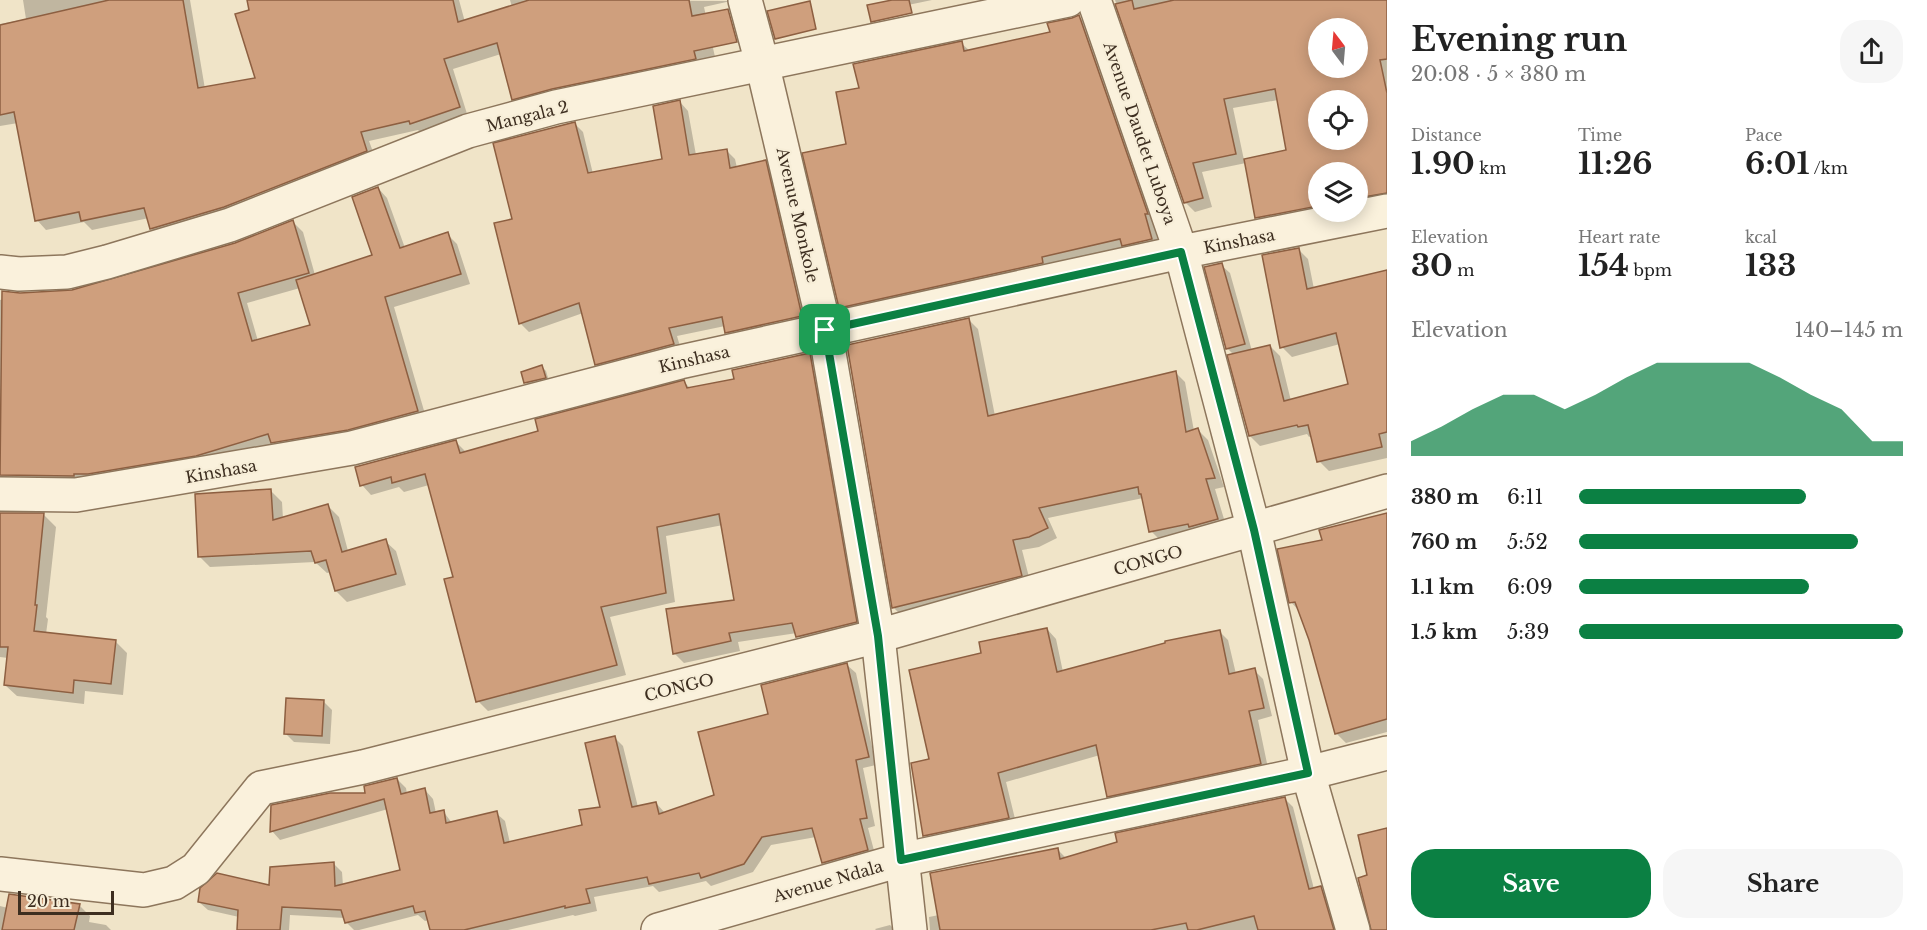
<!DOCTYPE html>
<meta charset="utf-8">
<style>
body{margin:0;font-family:"Libre Baskerville",serif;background:#f6f6f6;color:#222;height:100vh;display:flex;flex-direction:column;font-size:22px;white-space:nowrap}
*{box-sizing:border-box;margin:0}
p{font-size:20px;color:#767676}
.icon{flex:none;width:33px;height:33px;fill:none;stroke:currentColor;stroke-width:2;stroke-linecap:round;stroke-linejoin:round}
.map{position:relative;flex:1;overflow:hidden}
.drawer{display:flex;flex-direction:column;background:#fff;width:540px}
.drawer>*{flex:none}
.needle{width:39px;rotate:344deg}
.buttons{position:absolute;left:1308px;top:18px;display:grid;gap:12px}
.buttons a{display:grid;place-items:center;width:60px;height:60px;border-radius:50%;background:#fff;box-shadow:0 3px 15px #0003;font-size:30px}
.scale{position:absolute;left:18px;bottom:15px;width:96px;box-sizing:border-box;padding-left:6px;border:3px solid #3d2e20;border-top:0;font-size:16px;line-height:21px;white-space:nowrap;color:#3d2e20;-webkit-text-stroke:4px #f7eed8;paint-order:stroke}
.pin{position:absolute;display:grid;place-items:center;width:51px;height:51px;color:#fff;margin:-26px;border-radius:12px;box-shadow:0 3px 9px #0006}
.round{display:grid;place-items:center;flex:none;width:63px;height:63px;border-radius:24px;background:#f6f6f6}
.head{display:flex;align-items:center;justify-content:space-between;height:102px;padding:0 24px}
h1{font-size:33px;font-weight:800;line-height:45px}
.figures{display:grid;grid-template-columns:repeat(3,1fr);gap:9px;height:102px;padding:6px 24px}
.figures div{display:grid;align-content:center}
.figures b{font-size:30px;font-weight:800}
.figures small{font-size:16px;font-weight:400}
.figures p{font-size:16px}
.chart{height:168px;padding:12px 24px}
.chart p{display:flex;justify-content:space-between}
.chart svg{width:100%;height:108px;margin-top:6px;fill:#0b8043;opacity:.7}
.primary-button{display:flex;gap:12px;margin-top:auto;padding:12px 24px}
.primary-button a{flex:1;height:69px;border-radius:24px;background:#0b8043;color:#fff;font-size:24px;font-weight:800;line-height:69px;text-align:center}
.primary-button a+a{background:#f6f6f6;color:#222}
ul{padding:0 24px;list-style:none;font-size:20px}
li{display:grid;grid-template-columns:96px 72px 1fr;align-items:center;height:45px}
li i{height:15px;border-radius:8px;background:#0b8043}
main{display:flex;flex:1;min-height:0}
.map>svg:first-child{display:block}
.shadow{fill:#0003;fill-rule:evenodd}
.building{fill:#cf9f7d;stroke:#8d5f41;stroke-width:1.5;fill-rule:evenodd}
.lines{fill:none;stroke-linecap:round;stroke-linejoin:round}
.minor-casing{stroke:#8d765c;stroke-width:36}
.minor{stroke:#faf1dc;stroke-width:33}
.route-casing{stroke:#fff;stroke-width:12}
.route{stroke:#0b8043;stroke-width:8}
.labels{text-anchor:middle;stroke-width:4.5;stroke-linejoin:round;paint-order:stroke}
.street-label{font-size:16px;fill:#3d2e20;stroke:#f7eed8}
</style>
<main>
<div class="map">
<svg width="1387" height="930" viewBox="0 0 1387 930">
<rect width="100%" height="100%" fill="#f0e4c8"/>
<g class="shadow">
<polygon points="23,0 190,0 205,89 257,79 248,0 459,0 465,22 512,7 510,0 731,1 704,7 715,57 523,108 513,99 501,54 453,69 468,117 421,133 418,130 369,141 376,160 161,238 151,229 149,218 92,230 84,222 46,230 37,220 18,123 0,126 0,24 26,19"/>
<polygon points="903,0 932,0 908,5"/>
<path d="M 1115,0 L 1387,0 L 1387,203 L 1358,209 L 1358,172 L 1318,172 L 1318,212 L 1266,227 L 1257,217 L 1246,163 L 1202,172 L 1212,207 L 1195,212 L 1185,202 ZM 1318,28 L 1358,28 L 1358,68 L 1318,68 ZM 1278,100 L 1288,152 L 1244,160 L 1233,108 ZM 1318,100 L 1358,100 L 1358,140 L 1318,140 Z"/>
<polygon points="1079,17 1088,25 1156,222 1153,223 1160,248 849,316 840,307 848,145 861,89 961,43 970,51 1052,34"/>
<polygon points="680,102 688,111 696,155 726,150 735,159 737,168 765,162 774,170 810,324 735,341 726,332 725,326 677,336 682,353 605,373 596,364 583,313 529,332 520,323 514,220 575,124 583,132 593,174 664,160"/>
<path d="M 378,188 L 387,198 L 405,248 L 447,234 L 457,244 L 470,284 L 394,307 L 427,421 L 99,483 L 0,482 L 0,300 L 20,294 L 68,292 L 236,244 L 293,222 L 303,232 L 315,275 L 374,256 ZM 300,288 L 312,326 L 258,341 L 247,303 Z"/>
<polygon points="1298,249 1308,259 1314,289 1387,272 1387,458 1329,471 1319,461 1312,436 1309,437 1307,434 1260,446 1250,436 1234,355 1227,348 1221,265 1230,273 1252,351 1270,346 1280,356 1291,401 1350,385 1340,344 1292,357 1282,347"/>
<polygon points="968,319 978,329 995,416 1175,372 1185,382 1194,431 1198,430 1208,440 1224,487 1215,489 1227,529 1161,541 1151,531 1143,498 1048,518 1057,538 1039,547 1022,550 1031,585 904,618 894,608 848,346"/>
<polygon points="809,354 819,364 866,632 807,647 797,633 738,642 740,651 684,663 674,653 735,601 723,525 666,536 675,602 610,617 626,675 488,711 478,701 455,578 429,485 404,492 399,487 371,495 362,485 456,442 466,452 540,432 684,382 691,389 736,380"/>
<polygon points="542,367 546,371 549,381 530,387 526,383 523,373"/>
<polygon points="271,491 282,502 283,519 328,506 339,517 348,551 385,541 396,551 406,585 347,602 336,591 331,572 327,573 315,562 210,567 199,556"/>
<polygon points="0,513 44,515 56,527 46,617 48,619 46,634 116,642 127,653 123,695 85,691 84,704 17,696 5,685 8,658 0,657"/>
<polygon points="1387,514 1387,732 1346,743 1336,733 1310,640 1300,612 1291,602 1323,541 1321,531"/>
<polygon points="1047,629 1056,639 1063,672 1219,631 1228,640 1236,674 1254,670 1263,679 1272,716 1258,720 1269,773 1118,805 1109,796 1100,755 1006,782 1017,827 933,845 924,835 931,760 983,654"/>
<polygon points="847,665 856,673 876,765 863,768 875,826 868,828 876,858 832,871 823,863 816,837 771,845 753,872 711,886 706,881 659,892 653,886 594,897 597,911 575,916 573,915 508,930 431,930 429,920 425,921 418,915 359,930 354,930 346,922 345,918 290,915 289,930 239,930 239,917 208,910 199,902 271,886 333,863 342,872 343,886 401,871 388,809 280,840 272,831 367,795 397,779 406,788 407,794 425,790 433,799 436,813 443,811 452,823 496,813 505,821 510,843 584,826 602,808 615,738 623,746 638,807 656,803 665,813 716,796 769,715"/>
<polygon points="323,701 332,710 330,744 294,742 286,734"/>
<polygon points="1285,799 1293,807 1314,889 1320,888 1329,896 1338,927 1327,930 930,930 929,917 939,915 1057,849 1066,858"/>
<polygon points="79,905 90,916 89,922 106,925 111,930 0,930 0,906 8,908"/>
<polygon points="890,925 895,930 876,930 875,929"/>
</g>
<g class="building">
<polygon points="109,0 183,0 198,88 255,78 235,14 249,10 247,0 453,0 458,22 529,0 689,0 692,16 728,9 737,42 694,51 696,59 552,89 512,100 497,43 444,59 460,107 410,124 409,121 361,132 367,151 224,207 150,229 144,208 81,221 79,212 35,221 14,112 0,115 0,25"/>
<polygon points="892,0 909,0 912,13 871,22 867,5"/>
<path d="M 1132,0 L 1134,9 L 1174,0 L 1387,0 L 1387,59 L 1380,60 L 1387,93 L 1387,193 L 1358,198 L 1358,172 L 1318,172 L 1318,206 L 1255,218 L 1244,159 L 1286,150 L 1275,89 L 1224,99 L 1236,154 L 1193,163 L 1203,198 L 1184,203 L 1115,4 ZM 1318,28 L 1358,28 L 1358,68 L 1318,68 ZM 1318,100 L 1358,100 L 1358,140 L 1318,140 Z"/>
<polygon points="810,1 816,29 775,39 767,11"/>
<polygon points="1079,15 1148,214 1145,214 1152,239 1122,246 1120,239 1042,257 1043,263 839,308 802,153 846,144 836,92 859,88 853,64 962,41 964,51 1050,32 1047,23 1072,18"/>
<polygon points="680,100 689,155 727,149 730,168 766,160 802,316 725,333 722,317 669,328 674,344 595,365 579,303 519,324 494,223 512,219 493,143 575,122 588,173 662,159 653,106"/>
<polygon points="378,187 400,248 448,232 461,274 385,297 418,411 348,430 271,443 268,434 196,456 88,474 74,474 74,476 0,475 2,291 20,293 72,290 235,243 293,220 309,273 238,293 252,341 310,325 296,280 372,255 352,197"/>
<polygon points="1299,248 1307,289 1387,270 1387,432 1379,434 1382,447 1317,462 1308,425 1298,427 1297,425 1249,436 1227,355 1270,345 1284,401 1348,384 1336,333 1280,348 1262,255"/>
<polygon points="1222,263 1245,344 1226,349 1204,267"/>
<polygon points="969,318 988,416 1176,371 1186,432 1198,428 1215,478 1206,479 1218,519 1189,527 1188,524 1149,532 1141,494 1139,494 1138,487 1039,508 1048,528 1029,537 1013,540 1022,576 892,608 847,345"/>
<polygon points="810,353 857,622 796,637 792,623 729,633 731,641 673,654 666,609 734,600 719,514 657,527 666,593 601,607 617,665 476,702 444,579 453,577 425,474 392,483 391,477 360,486 355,467 456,440 460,453 538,431 535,419 684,380 687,388 734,379 732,370"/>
<polygon points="542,365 546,378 524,383 521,372"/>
<polygon points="271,489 273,520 328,504 342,552 386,539 396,574 335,591 326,560 315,563 311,551 198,557 195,494"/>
<polygon points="0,513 44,513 35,605 37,605 34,631 116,640 111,684 74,680 73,693 4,685 8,647 0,647"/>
<polygon points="1387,513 1387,719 1335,734 1309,640 1295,602 1289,603 1277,549 1322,540 1319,530"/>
<polygon points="1047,628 1057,672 1165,643 1165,641 1220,630 1229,674 1255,668 1264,708 1249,711 1261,764 1107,797 1096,745 998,773 1009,818 923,836 911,763 929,759 909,670 981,653 979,642"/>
<polygon points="847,663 869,757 856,760 867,818 860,819 868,850 822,863 812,828 762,837 744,864 701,878 699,873 649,884 647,877 586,889 590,903 565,908 565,906 464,930 430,930 425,911 415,913 413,906 345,923 341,910 282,907 280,930 237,930 238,910 198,902 200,888 217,873 269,885 270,867 334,862 335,886 400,870 384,799 270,832 271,805 330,793 365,793 364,786 397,778 401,794 425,788 430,813 444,810 446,823 497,811 504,843 582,825 579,810 600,807 585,743 615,736 632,807 656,802 659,814 714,795 698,732 768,714 761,685"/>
<polygon points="286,698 324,700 322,736 284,734"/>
<polygon points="1285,797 1309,889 1321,886 1334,930 1258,930 1254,916 1197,930 1188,930 1186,923 1151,930 940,930 930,873 1058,848 1060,859 1117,842 1115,833"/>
<polygon points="1387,828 1387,930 1371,930 1358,878 1367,875 1358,835"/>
<polygon points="9,894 80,904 74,930 2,930"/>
</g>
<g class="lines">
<g class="minor-casing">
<g id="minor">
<polyline points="745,0 762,63 825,330 878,636 910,930"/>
<polyline points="1094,0 1181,252 1254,530 1308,773 1353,930"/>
<polyline points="0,272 19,274 67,272 107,262 230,225 468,131 556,107 1068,0"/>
<polyline points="0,494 76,495 352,448 680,362 1181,252 1387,211"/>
<polyline points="0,874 144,890 174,883 196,869 261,788 363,767 878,636 1387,491"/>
<polyline points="658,930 901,860 1308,773 1387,753"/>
</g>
</g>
<use href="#minor" class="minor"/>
</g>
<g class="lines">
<g class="route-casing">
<polygon id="route" points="1181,252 1254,530 1308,773 901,860 878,636 825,330"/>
</g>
<use href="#route" class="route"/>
</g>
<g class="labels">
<g class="street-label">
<text transform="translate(527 116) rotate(-14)" y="6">Mangala 2</text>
<text transform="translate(1140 133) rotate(71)" y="6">Avenue Daudet Luboya</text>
<text transform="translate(798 215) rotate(77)" y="6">Avenue Monkole</text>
<text transform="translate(1239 241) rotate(-11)" y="6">Kinshasa</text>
<text transform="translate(694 359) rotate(-13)" y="6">Kinshasa</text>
<text transform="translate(221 471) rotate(-10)" y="6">Kinshasa</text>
<text transform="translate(1148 560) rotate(-16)" y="6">CONGO</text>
<text transform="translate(679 687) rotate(-14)" y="6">CONGO</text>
<text transform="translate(828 881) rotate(-16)" y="6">Avenue Ndala</text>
</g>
</g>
</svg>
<div class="buttons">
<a><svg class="needle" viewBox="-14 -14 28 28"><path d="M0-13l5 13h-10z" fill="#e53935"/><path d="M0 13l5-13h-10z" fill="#767676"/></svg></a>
<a><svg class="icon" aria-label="locate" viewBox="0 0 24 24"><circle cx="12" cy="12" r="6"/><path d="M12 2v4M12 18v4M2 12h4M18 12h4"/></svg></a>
<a><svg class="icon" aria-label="layers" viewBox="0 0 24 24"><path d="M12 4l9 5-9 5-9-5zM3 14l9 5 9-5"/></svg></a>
</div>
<div class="scale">20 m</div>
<div class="pin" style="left:825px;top:330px;background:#1e9e55"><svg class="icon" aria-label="arrive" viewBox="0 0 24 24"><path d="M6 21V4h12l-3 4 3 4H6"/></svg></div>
</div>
<section class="drawer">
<div class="head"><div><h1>Evening run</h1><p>20:08 · 5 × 380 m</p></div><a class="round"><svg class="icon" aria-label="share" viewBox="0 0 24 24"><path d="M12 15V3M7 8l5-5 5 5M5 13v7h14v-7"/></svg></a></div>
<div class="figures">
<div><p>Distance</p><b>1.90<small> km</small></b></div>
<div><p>Time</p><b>11:26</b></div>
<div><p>Pace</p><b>6:01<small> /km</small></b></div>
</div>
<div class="figures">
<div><p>Elevation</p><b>30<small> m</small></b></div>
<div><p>Heart rate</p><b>154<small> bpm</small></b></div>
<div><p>kcal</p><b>133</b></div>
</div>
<div class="chart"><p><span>Elevation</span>140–145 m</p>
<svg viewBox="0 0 160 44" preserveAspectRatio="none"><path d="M0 44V38L10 32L20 25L30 19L40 19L50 25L60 19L70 12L80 6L90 6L100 6L110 6L120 12L130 19L140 25L150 38L160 38V44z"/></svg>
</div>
<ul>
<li><b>380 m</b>6:11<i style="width:70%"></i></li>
<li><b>760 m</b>5:52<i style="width:86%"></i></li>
<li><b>1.1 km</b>6:09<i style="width:71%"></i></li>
<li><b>1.5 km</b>5:39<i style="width:100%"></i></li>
</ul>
<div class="primary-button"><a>Save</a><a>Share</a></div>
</section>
</main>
